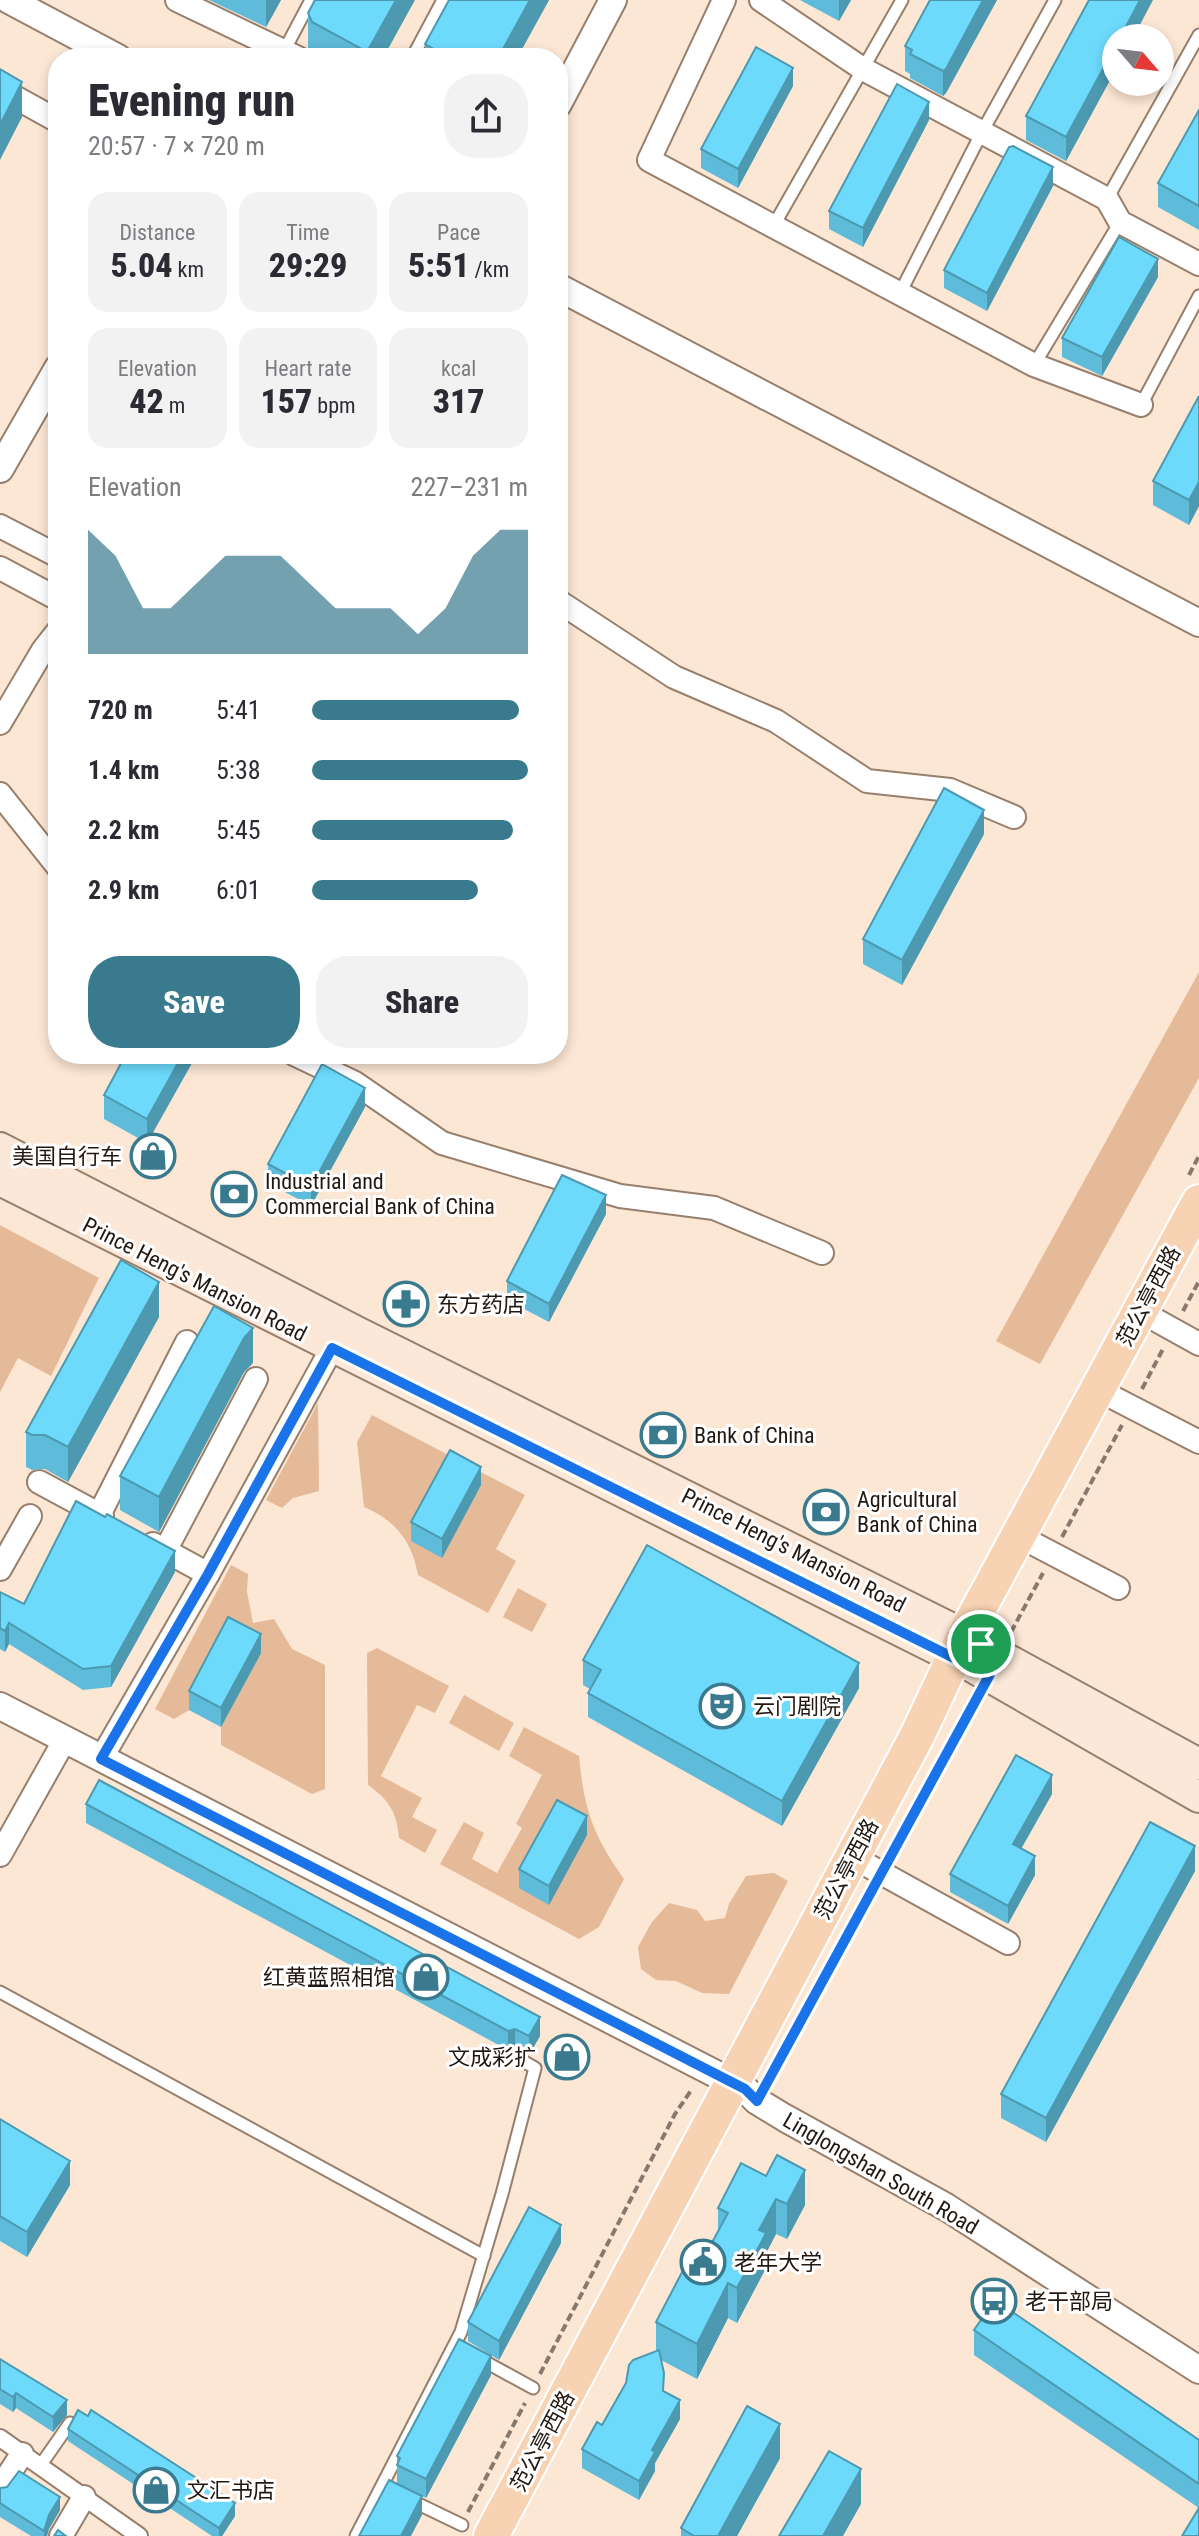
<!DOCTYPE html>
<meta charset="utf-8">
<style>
body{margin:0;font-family:"Roboto Condensed","Noto Sans SC",sans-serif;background:#f2f2f3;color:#2b2b33;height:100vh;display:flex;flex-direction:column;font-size:30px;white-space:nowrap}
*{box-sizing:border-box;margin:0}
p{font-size:26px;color:#7c7c81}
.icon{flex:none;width:44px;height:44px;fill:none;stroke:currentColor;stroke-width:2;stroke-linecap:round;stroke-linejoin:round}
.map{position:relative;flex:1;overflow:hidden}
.details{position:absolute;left:48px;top:48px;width:520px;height:1016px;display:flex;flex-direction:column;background:#fff;border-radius:32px;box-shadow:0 4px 12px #0003}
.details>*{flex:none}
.needle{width:52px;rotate:118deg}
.tools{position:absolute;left:1102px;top:24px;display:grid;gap:16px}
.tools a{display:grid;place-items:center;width:72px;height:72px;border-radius:50%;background:#fff;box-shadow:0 4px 12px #0003;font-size:40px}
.pin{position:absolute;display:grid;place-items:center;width:68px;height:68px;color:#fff;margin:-34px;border:4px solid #fff;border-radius:50%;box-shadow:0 2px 8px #0007}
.round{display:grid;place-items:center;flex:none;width:84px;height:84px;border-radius:32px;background:#f2f2f3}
.head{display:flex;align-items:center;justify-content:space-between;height:136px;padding:0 40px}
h1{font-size:44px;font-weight:800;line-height:60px}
.metrics{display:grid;grid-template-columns:repeat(3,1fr);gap:12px;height:136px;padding:8px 40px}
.metrics div{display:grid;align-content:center;border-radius:20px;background:#f2f2f3;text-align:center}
.metrics b{font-size:34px;font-weight:800}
.metrics small{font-size:22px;font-weight:400}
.metrics p{font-size:22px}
.chart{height:224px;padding:16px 40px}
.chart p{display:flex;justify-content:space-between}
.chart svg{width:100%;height:144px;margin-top:8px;fill:#3a7a8e;opacity:.7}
.primary-button{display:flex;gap:16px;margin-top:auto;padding:16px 40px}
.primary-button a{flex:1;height:92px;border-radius:32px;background:#3a7a8e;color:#fff;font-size:32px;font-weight:800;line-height:92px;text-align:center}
.primary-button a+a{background:#f2f2f3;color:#2b2b33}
ul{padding:0 40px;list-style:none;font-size:26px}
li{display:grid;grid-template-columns:128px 96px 1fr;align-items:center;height:60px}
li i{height:20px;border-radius:10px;background:#3a7a8e}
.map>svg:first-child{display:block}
.green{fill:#e5ba98}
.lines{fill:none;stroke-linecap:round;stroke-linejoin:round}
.service-casing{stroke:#987f6b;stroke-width:15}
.pedestrian-casing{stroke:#987f6b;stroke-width:20}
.minor-casing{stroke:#987f6b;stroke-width:26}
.tertiary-casing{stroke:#987f6b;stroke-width:30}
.secondary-casing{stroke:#987f6b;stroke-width:34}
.primary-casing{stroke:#fff;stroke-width:38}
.path{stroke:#88796c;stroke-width:4;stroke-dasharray:8 4;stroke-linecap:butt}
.service{stroke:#fff;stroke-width:11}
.pedestrian{stroke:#fff;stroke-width:16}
.minor{stroke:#fff;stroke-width:22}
.tertiary{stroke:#fff;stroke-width:26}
.secondary{stroke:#fbe8d9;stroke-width:30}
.primary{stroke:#f7d2b3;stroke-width:34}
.wall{fill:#5ebbd9}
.shaded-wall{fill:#4c99b0}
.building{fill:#6ddafc;stroke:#4c99b0;stroke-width:2}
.route-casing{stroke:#fff;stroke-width:16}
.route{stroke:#1a73e8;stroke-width:10}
.labels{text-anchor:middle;stroke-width:6;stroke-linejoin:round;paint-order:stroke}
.poi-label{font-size:22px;fill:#221810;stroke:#fff;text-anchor:start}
.street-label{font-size:22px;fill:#221810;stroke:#fff}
</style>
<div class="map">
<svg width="1199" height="2536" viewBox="0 0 1199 2536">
<rect width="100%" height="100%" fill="#fce6d4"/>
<g class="green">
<polygon points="1199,972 1199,1078 1040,1364 996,1341"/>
<polygon points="0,1225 99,1278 51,1376 18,1358 0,1392"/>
<polygon points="318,1403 319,1491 293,1498 282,1508 266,1500"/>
<path d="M 372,1415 L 525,1495 L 496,1549 L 516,1561 L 488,1613 L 418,1575 C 412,1541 395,1520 364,1507 L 357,1442 Z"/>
<polygon points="231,1565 248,1574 247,1592 253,1623 274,1619 292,1649 325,1665 325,1789 312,1794 221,1745 221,1727 260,1653 228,1636 189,1710 174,1719 155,1709"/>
<polygon points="518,1588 547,1604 532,1632 503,1617"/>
<path d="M 377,1648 L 449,1686 L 435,1713 L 417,1705 L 381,1776 L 422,1798 L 412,1817 L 437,1830 L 425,1853 L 399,1838 C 397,1812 389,1800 368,1785 L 367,1653 Z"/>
<polygon points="464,1695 514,1723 499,1751 449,1723"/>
<path d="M 524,1727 L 579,1756 C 584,1810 593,1835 624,1879 L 599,1927 L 579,1939 L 440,1864 L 464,1822 L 484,1833 L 472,1859 L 497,1873 L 522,1828 L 516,1824 L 542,1775 L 509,1756 Z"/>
<polygon points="774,1873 788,1881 729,1994 702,1993 676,1981 656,1980 641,1969 638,1947 652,1922 669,1903 697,1910 705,1921 725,1918 729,1904 746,1876"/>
</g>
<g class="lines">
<g class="service-casing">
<g id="service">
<polyline points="284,51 311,0"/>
<polyline points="412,58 443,0"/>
<polyline points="1107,199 1199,35"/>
<polyline points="774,225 902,0"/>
<polyline points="899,295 982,132 1055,0"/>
<polyline points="1034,365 1120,222"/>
<polyline points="1141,405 1199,296"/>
<polyline points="0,1992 484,2256"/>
<polyline points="480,2359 533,2388"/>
<polyline points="40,2466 70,2423"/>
<polyline points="408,2499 462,2525"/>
<polyline points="356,2536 461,2332 502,2194 535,2068 514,2056"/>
</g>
</g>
<g class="pedestrian-casing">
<polyline id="pedestrian" points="0,2438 139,2536"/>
</g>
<g class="minor-casing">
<g id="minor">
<polyline points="177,0 298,58"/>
<polyline points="724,0 649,160 1034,365 1141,405"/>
<polyline points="761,0 863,69 1107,199 1120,222 1199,264"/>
<polyline points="0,89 58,121"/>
<polyline points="0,526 58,556"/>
<polyline points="0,568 58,599"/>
<polyline points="558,601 674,677 776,721 867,781 950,790 1014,817"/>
<polyline points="0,723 43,650 58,631"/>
<polyline points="0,794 58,867"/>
<polyline points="294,1054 355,1083 442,1143 620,1196 714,1208 822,1253"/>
<polyline points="1154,1319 1199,1344"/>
<polyline points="1112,1397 1199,1442"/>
<polyline points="39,1482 102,1516"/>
<polyline points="99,1515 187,1342"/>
<polyline points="153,1544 208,1574"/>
<polyline points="1034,1544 1118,1588"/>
<polyline points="165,1551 256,1379"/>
<polyline points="0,1569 30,1516"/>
<polyline points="101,1759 208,1574 332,1348"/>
<polyline points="0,1855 64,1741"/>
<polyline points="867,1865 1008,1943"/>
<polyline points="0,2488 22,2454"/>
<polyline points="61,2536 84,2497"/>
</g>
</g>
<g class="tertiary-casing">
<g id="tertiary">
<polyline points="9,0 118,58"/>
<polyline points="558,104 613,0"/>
<polyline points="558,287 1199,623"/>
<polyline points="0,469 58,368"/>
<polyline points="0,1706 745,2089 757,2101 785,2118 946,2207 1199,2370"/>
</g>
</g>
<g class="secondary-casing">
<g id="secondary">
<polyline points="0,1148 357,1332 946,1626 1199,1764"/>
<polyline points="0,1180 971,1666 1199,1797"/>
</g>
</g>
<g class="primary-casing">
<polyline id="primary" points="491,2536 918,1734 964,1636 1199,1202"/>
</g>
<g class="path">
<polyline points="1189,1175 1199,1156"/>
<polyline points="1183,1311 1199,1281"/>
<polyline points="1142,1389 1164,1347"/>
<polyline points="1062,1537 1122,1425"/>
<polyline points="1011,1632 1043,1573"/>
<polyline points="892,1854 976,1700"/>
<polyline points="796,2029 871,1893"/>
<polyline points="540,2374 675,2114 692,2089"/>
<polyline points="468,2512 525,2403"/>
</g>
<use href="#service" class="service"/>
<use href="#pedestrian" class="pedestrian"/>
<use href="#minor" class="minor"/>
<use href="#tertiary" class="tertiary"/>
<use href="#secondary" class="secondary"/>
<use href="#primary" class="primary"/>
</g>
<g class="wall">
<polygon points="209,0 281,0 266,27"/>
<polygon points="449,0 549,0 517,58 425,58 425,44"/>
<polygon points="800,0 851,0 839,21"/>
<polygon points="997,0 946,93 943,96 910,78 910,74 905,71 905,46"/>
<polygon points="308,13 383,58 312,57 308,48"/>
<polygon points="1116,38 1116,69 1066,161 1026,140 1026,116"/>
<polygon points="793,86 738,188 701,168 701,149"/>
<polygon points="1199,110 1199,230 1158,207 1158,183"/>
<polygon points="929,120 863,247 829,229 829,211"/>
<polygon points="1053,186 987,311 944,288 944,270"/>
<polygon points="1158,277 1102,376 1062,357 1062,338"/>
<polygon points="1199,396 1199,506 1189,525 1153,505 1153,481"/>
<polygon points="984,834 902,985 863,964 863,939"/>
<polygon points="126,1054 197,1054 147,1143 104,1119 104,1095"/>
<polygon points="365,1107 311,1206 268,1183 268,1164"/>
<polygon points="606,1214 549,1322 507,1300 507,1281"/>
<polygon points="159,1317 68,1482 45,1469 32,1470 26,1467 26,1432"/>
<polygon points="253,1363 244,1372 159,1532 120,1510 120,1476"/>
<polygon points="481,1485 442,1558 411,1541 411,1522"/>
<polygon points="175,1572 111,1687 83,1690 9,1644 5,1652 0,1649 0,1592 24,1604"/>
<polygon points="261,1653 221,1727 189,1710 189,1691"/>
<polygon points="583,1660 859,1688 782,1826 588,1717 588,1693 590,1689 583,1685"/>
<polygon points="1052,1794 1021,1849 1035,1875 1008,1924 950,1892 950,1874"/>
<polygon points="86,1804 540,2036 529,2055 515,2048 508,2050 86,1823"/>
<polygon points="587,1835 549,1905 519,1888 519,1869"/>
<polygon points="1195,1871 1046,2142 1001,2118 1001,2094"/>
<polygon points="0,2119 70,2185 27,2257 0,2241"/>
<polygon points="741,2163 805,2205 787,2239 776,2234 766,2253 766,2268 737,2323 728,2318 697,2379 661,2360 664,2391 680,2419 655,2463 655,2471 639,2500 582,2468 582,2449 602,2425 656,2351 656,2322 702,2261 718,2232 718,2208"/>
<polygon points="561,2243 499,2360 468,2341 468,2322"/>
<polygon points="974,2330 1199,2440 1199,2536 1199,2508 974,2355"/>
<polygon points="0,2359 67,2415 53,2432 16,2408 13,2412 0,2404"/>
<polygon points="491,2375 426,2498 397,2484 397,2456"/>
<polygon points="68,2429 235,2516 222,2536 212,2536 68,2441"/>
<polygon points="780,2458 737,2536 681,2536 681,2528"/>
<polygon points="0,2488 60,2510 49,2529 47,2536 31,2536 0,2517"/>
</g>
<g class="shaded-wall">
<polygon points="266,0 281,0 266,27"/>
<polygon points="396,0 415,0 383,58 367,58 367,52"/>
<polygon points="530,0 549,0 517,58 498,58"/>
<polygon points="839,0 851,0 839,21"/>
<polygon points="983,0 997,0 946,93 943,96 943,71"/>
<polygon points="1140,0 1153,0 1133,38 1120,38"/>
<polygon points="1116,45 1116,69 1066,161 1066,137"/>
<polygon points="793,68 793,86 738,188 738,169"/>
<polygon points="22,82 22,117 0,160 0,125"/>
<polygon points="929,102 929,120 863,247 863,228"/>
<polygon points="1053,167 1053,186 987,311 987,293"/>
<polygon points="1158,259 1158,277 1102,376 1102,357"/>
<polygon points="1199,482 1199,506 1189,525 1189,500"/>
<polygon points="984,810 984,834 902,985 902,960"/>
<polygon points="183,1054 197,1054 147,1143 147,1119"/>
<polygon points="365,1088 365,1107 311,1206 311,1187"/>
<polygon points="606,1195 606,1214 549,1322 549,1304"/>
<polygon points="159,1282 159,1317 68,1482 68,1447"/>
<polygon points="253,1328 253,1363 244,1372 159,1532 159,1497 244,1338"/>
<polygon points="481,1467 481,1485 442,1558 442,1539"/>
<polygon points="175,1551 175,1572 111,1687 111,1666"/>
<polygon points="9,1623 9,1644 5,1652 5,1631"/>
<polygon points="261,1634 261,1653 221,1727 221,1708"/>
<polygon points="859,1663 859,1688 782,1826 782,1801"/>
<polygon points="1052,1775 1052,1794 1013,1863 1013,1844"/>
<polygon points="587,1816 587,1835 549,1905 549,1886"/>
<polygon points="1195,1846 1195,1871 1046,2142 1046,2118"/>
<polygon points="1035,1856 1035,1875 1008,1924 1008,1906"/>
<polygon points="540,2017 540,2036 529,2055 529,2036"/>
<polygon points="515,2029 515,2048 508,2050 508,2031"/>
<polygon points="70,2161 70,2185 27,2257 27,2232"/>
<polygon points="805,2170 805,2205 787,2239 787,2204"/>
<polygon points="776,2199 776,2234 766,2253 766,2268 737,2323 737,2288 759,2230"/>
<polygon points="561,2225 561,2243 499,2360 499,2341"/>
<polygon points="728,2283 728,2318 697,2379 697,2344"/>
<polygon points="491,2356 491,2375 426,2498 426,2479"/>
<polygon points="16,2393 16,2408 13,2412 13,2397"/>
<polygon points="67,2400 67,2415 53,2432 53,2417"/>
<polygon points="680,2400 680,2419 655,2463 655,2471 639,2500 639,2481 652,2450"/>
<polygon points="780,2424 780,2458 737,2536 718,2536"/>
<polygon points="861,2469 861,2504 843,2536 823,2536"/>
<polygon points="422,2496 422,2515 411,2536 401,2536"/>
<polygon points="60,2497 60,2510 49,2529 47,2536 44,2536 44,2531 49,2515"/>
<polygon points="235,2503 235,2516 222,2536 219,2536 219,2528"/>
</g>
<g class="building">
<polygon points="315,0 396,0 367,52 312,22 308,13"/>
<polygon points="449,0 530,0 498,58 450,58 425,44"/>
<polygon points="930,0 983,0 946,69 943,71 910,54 912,50 905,46"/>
<polygon points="1089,0 1140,0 1120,38 1116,38 1116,45 1066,137 1026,116"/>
<polygon points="756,47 793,68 738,169 701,149"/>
<polygon points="0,69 22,82 0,125"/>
<polygon points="897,84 929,102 863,228 829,211"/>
<polygon points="1199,110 1199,206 1158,183"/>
<polygon points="1013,146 1053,167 987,293 944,270 1009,147"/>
<polygon points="1119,237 1158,259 1102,357 1062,338"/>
<polygon points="1199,396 1199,482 1189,500 1153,481"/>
<polygon points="944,788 984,810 902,960 863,939"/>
<polygon points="126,1054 183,1054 147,1119 104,1095"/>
<polygon points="322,1064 365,1088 311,1187 268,1164"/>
<polygon points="562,1175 606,1195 549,1304 507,1281"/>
<polygon points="121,1260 159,1282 68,1447 45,1435 32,1435 26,1432"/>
<polygon points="214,1306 253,1328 244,1338 159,1497 120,1476"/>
<polygon points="450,1450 481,1467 442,1539 411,1522"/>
<polygon points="76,1501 105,1517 107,1514 175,1551 111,1666 83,1669 9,1623 5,1631 0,1628 0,1592 24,1604"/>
<polygon points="647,1545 859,1663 782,1801 588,1693 601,1670 583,1660"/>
<polygon points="228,1617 261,1634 221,1708 189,1691"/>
<polygon points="1016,1755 1052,1775 1013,1844 1035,1856 1008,1906 950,1874"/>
<polygon points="99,1780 540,2017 529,2036 515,2029 508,2031 86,1804"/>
<polygon points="557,1800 587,1816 549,1886 519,1869"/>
<polygon points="1150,1822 1195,1846 1046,2118 1001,2094"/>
<polygon points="0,2119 70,2161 27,2232 0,2216"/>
<polygon points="777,2155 805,2170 787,2204 776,2199 759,2230 766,2233 737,2288 728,2283 697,2344 656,2322 691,2255 702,2261 728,2213 718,2208 741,2163 766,2176"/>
<polygon points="529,2207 561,2225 499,2341 468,2322"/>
<polygon points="995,2300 1199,2440 1199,2484 974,2330"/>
<polygon points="459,2339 491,2356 426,2479 397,2465 400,2458 397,2456"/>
<polygon points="659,2350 664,2373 663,2391 680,2400 652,2450 655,2452 639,2481 582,2449 597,2422 602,2425 626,2383 629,2365 633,2360"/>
<polygon points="0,2359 67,2400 53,2417 16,2393 13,2397 0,2389"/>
<polygon points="747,2406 780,2424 718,2536 694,2536 681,2528"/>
<polygon points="78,2410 88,2416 91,2410 235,2503 219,2528 68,2429"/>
<polygon points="829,2451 861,2469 823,2536 779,2536"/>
<polygon points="19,2471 60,2497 49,2515 44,2531 0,2503 0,2488 7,2487"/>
<polygon points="389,2480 422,2496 401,2536 359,2536"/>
<polygon points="1199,2508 1199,2536 1182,2536"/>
<polygon points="58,2530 66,2536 54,2536"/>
</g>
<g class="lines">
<g class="route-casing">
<polygon id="route" points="332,1348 954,1658 971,1666 981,1644 999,1654 989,1676 757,2101 745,2089 101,1759 208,1574"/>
</g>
<use href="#route" class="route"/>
</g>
<defs>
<g id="shop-ring" transform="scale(2.3)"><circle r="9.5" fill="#fff" stroke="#3a7a8e" stroke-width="1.5"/><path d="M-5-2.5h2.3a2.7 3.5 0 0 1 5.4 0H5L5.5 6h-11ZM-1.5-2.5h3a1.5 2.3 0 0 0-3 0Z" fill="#3a7a8e"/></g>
<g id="bank-ring" transform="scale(2.3)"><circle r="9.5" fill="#fff" stroke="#3a7a8e" stroke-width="1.5"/><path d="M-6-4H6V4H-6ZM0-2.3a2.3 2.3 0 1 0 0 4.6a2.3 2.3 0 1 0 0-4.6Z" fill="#3a7a8e"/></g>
<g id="pharmacy-ring" transform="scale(2.3)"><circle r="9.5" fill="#fff" stroke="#3a7a8e" stroke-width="1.5"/><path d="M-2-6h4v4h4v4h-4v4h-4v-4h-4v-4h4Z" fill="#3a7a8e"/></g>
<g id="theatre-ring" transform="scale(2.3)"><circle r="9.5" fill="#fff" stroke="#3a7a8e" stroke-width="1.5"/><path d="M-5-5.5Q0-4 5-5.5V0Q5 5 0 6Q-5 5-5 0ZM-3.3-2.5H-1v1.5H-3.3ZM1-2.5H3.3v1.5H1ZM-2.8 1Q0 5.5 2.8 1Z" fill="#3a7a8e"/></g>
<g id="civic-ring" transform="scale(2.3)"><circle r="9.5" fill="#fff" stroke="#3a7a8e" stroke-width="1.5"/><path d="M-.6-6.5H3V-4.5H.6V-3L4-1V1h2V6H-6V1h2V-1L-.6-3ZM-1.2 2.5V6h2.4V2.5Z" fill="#3a7a8e"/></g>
<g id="bus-ring" transform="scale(2.3)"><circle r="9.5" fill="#fff" stroke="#3a7a8e" stroke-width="1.5"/><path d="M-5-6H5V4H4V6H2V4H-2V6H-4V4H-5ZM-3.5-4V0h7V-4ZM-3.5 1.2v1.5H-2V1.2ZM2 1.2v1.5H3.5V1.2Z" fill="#3a7a8e"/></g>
</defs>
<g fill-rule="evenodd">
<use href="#shop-ring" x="153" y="1156"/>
<use href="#bank-ring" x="234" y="1194"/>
<use href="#pharmacy-ring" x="406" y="1304"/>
<use href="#bank-ring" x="663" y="1435"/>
<use href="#bank-ring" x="826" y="1512"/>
<use href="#theatre-ring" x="722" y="1706"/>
<use href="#shop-ring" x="426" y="1977"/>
<use href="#shop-ring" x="567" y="2057"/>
<use href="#civic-ring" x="703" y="2262"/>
<use href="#bus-ring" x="994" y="2301"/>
<use href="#shop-ring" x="156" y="2490"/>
</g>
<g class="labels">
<g class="poi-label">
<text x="122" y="1164" text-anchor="end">美国自行车</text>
<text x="265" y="1189">Industrial and<tspan x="265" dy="25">Commercial Bank of China</tspan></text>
<text x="437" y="1312">东方药店</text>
<text x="694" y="1443">Bank of China</text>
<text x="857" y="1507">Agricultural<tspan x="857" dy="25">Bank of China</tspan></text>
<text x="753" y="1714">云门剧院</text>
<text x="395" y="1985" text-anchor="end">红黄蓝照相馆</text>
<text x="536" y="2065" text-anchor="end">文成彩扩</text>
<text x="734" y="2270">老年大学</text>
<text x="1025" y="2309">老干部局</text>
<text x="187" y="2498">文汇书店</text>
</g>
<g class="street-label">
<text transform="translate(195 1279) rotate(27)" y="8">Prince Heng's Mansion Road</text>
<text transform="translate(1148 1296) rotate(-62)" y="8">范公亭西路</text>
<text transform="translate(794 1550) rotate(27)" y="8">Prince Heng's Mansion Road</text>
<text transform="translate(846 1869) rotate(-62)" y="8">范公亭西路</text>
<text transform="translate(881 2173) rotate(30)" y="8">Linglongshan South Road</text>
<text transform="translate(542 2441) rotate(-62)" y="8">范公亭西路</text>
</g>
</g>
</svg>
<div class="tools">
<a><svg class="needle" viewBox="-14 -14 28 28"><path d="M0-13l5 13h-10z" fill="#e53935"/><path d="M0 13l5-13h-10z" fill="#7c7c81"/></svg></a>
</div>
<div class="pin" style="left:981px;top:1644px;background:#1e9e55"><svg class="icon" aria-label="arrive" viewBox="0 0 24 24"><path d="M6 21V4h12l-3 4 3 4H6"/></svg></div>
<section class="details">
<div class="head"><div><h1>Evening run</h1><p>20:57 · 7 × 720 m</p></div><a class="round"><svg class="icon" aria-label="share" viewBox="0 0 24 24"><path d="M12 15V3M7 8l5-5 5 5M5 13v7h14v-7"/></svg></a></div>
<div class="metrics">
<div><p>Distance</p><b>5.04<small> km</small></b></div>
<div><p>Time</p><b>29:29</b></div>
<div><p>Pace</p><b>5:51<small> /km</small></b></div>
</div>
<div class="metrics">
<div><p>Elevation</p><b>42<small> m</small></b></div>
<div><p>Heart rate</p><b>157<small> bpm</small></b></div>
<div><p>kcal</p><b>317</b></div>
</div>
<div class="chart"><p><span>Elevation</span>227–231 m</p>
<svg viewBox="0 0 160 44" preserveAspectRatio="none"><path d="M0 44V6L10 14L20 30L30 30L40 22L50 14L60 14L70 14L80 22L90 30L100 30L110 30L120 38L130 30L140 14L150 6L160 6V44z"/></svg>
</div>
<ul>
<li><b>720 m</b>5:41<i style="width:96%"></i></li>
<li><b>1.4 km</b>5:38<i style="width:100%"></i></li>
<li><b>2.2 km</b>5:45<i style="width:93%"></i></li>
<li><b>2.9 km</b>6:01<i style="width:77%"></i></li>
</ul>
<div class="primary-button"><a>Save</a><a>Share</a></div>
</section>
</div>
